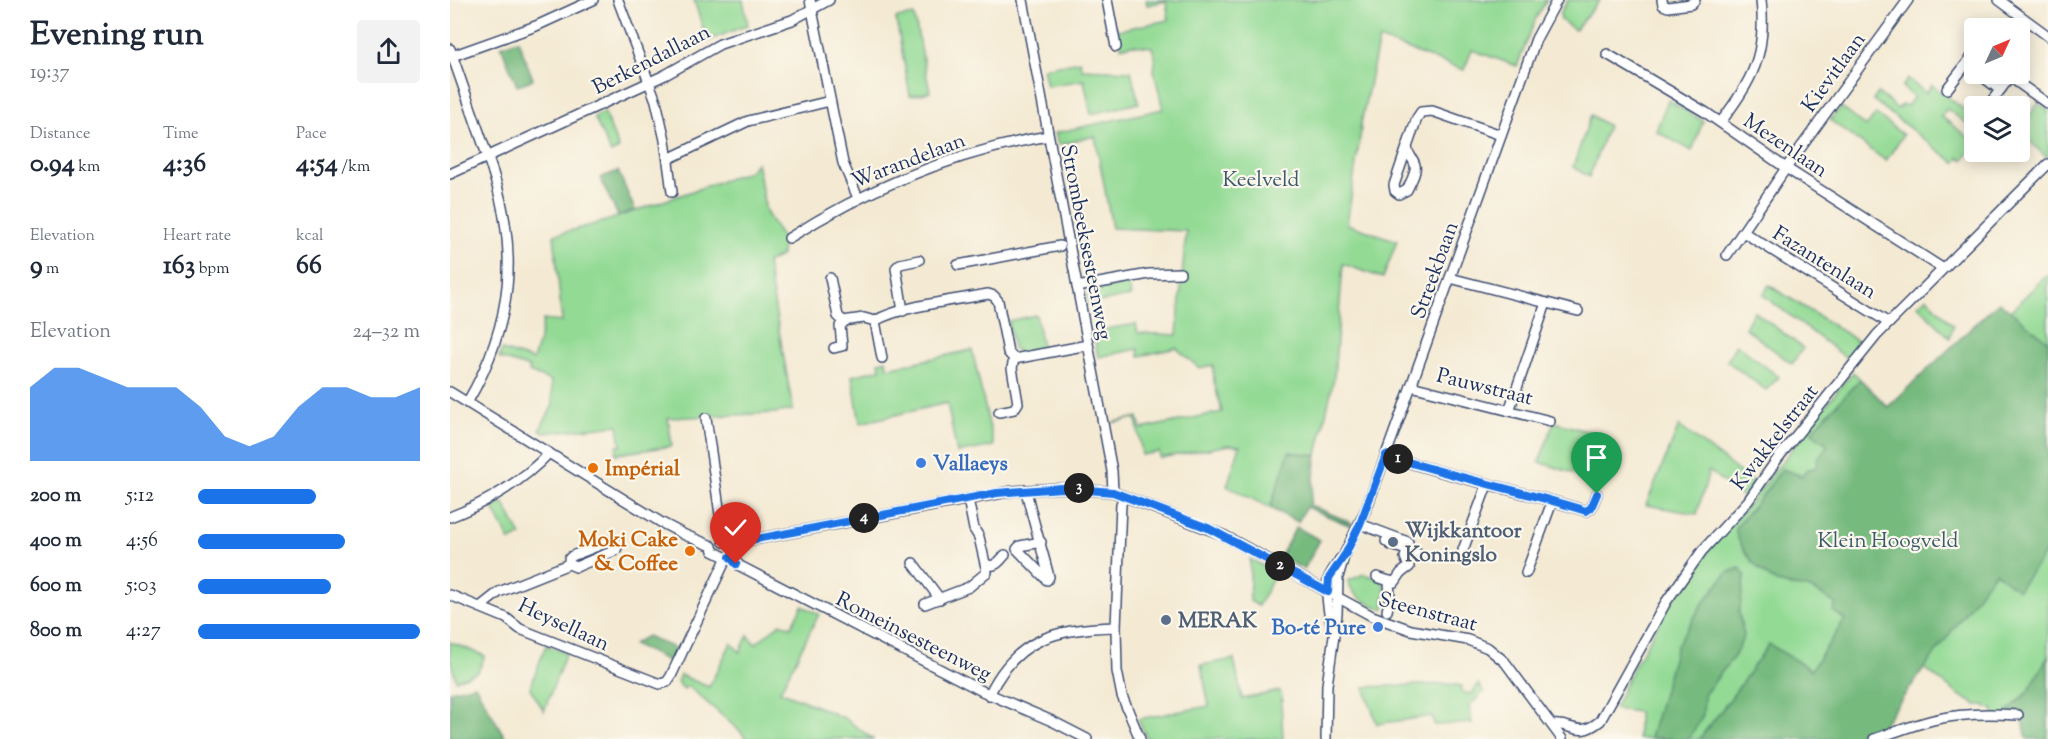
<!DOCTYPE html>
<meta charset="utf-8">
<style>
body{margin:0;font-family:"Sorts Mill Goudy",serif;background:#f2f2f3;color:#1f2937;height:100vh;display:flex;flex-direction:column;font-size:22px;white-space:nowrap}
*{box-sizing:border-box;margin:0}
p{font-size:20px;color:#747a83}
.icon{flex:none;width:33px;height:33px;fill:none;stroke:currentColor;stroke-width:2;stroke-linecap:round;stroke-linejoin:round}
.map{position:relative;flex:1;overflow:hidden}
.panel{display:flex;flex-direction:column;background:#fff;width:450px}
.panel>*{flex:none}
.needle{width:39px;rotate:46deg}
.tools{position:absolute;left:1514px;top:18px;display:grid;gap:12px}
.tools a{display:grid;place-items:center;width:66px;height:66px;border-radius:6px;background:#fff;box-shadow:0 3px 15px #0003;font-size:30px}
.pin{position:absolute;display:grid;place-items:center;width:51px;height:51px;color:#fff;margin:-62px -26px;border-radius:50% 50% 50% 0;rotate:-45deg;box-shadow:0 0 6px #0007}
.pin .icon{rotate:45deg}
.km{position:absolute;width:30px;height:30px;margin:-15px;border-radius:50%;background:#222;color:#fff;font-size:16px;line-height:30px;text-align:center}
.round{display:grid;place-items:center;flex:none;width:63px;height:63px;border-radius:6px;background:#f2f2f3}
.headline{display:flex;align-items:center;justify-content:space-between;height:102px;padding:0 30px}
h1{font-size:33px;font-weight:800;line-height:45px}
.metrics{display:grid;grid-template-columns:repeat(3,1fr);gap:9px;height:102px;padding:6px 30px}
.metrics div{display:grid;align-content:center}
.metrics b{font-size:26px;font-weight:800}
.metrics small{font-size:16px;font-weight:400}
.metrics p{font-size:16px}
.chart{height:168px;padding:12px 30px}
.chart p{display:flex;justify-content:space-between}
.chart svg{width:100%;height:108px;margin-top:6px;fill:#1a73e8;opacity:.7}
ul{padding:0 30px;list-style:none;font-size:20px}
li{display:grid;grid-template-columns:96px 72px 1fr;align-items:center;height:45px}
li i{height:15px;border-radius:8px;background:#1a73e8}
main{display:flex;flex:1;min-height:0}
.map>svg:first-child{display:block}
.green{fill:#93da94;stroke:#578479;stroke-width:1.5}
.forest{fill:#76ba7e;stroke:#48746e;stroke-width:1.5}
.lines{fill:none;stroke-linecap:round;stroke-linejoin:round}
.minor-casing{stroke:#3c4b70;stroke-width:12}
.minor{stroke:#fff;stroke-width:9}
.route-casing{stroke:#fff;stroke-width:12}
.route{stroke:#1a73e8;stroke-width:8}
.shop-dot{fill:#3f7fe0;stroke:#fbf7ec;stroke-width:2}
.food-dot{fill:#e8710a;stroke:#fbf7ec;stroke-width:2}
.service-dot{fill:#5c6f8a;stroke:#fbf7ec;stroke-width:2}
.labels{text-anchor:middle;stroke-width:4.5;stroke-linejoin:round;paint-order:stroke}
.street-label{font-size:21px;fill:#1b2f5e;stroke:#fbf7ec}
.park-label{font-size:21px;fill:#395a6c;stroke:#fbf7ec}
.shop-label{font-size:21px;font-weight:bold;fill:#366cbe;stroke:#fbf7ec;text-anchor:start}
.food-label{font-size:21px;font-weight:bold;fill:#c56008;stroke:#fbf7ec;text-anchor:start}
.service-label{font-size:21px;font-weight:bold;fill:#4e5e75;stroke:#fbf7ec;text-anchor:start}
</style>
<main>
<section class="panel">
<div class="headline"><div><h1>Evening run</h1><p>19:37</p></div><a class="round"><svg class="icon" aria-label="share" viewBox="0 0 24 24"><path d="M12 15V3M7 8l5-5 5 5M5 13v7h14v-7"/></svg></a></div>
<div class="metrics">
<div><p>Distance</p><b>0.94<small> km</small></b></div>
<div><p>Time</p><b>4:36</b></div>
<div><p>Pace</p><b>4:54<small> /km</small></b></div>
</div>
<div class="metrics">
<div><p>Elevation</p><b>9<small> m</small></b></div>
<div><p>Heart rate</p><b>163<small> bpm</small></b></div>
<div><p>kcal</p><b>66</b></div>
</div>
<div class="chart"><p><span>Elevation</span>24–32 m</p>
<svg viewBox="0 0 160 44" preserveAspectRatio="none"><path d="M0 44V14L10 6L20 6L30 10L40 14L50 14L60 14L70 22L80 34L90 38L100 34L110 22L120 14L130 14L140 18L150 18L160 14V44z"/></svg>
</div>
<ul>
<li><b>200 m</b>5:12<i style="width:53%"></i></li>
<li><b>400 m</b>4:56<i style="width:66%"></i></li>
<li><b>600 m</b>5:03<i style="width:60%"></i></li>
<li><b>800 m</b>4:27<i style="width:100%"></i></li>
</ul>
</section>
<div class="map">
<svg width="1598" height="739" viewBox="0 0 1598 739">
<rect width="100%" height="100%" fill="#fbf7ec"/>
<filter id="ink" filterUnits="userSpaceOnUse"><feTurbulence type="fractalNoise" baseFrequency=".0167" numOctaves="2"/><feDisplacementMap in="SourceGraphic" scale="12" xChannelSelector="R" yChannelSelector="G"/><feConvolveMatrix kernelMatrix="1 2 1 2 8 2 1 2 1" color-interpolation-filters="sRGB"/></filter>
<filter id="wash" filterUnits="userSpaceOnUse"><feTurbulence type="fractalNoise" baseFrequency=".008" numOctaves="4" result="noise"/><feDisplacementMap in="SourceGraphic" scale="24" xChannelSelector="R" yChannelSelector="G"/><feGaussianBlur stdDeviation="1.35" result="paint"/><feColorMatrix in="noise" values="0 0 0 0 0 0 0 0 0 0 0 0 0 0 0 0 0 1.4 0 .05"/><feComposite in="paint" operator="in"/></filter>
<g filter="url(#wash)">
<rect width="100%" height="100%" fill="#f4ead3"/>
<g class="green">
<polygon points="244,0 293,0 298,25 257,41"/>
<polygon points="696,0 1097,0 1086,18 1067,66 1022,50 1014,70 929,39 910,128 911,130 897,224 947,241 933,278 893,264 884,378 867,455 839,452 820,508 777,486 790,446 779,445 710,458 709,452 692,455 686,418 661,423 688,417 691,429 772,412 764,382 763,365 749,368 726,348 689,356 688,349 648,357 643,331 686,324 688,333 727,335 736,231 662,228 645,136 608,145 605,133 713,109 704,71 705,58 702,47 682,45 671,47 668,30 719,20 716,1 697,5"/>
<polygon points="1118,0 1150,0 1125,30 1111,20 1110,13"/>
<polygon points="464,15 480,92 460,96 446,18"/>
<polygon points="630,61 632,69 681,71 689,103 641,114 634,80 597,86 593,68"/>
<polygon points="1458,79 1476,93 1482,85 1524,117 1524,129 1497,109 1491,116 1524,142 1524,147 1513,160 1510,157 1505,163 1423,100 1428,93 1448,109 1452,104 1457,106 1464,97 1452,87"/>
<polygon points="1218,100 1253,121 1242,151 1206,131"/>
<polygon points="1588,103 1598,110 1598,156 1596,157 1569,131"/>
<polygon points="1391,107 1416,127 1426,114 1453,135 1436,161 1380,120"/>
<polygon points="154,112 169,149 161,153 144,117"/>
<polygon points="1141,115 1158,126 1139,177 1123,167"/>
<polygon points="307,162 316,212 333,239 332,255 317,263 343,410 325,413 218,418 222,446 166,454 167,446 171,446 168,425 94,433 90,429 103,405 101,381 79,372 80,368 49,358 52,350 83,360 90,337 93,320 112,322 104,235 156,221 300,171"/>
<polygon points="1598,274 1598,730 1584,729 1573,720 1547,719 1542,708 1536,708 1535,705 1526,705 1509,695 1474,668 1426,734 1410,739 1188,739 1188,712 1164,709 1179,675 1237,574 1300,503 1391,386 1403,372 1438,407 1549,302 1560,311"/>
<polygon points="679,284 681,296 638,304 637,296 639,291"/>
<polygon points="1319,285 1411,343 1399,360 1313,295"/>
<polygon points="1477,298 1503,325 1500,338 1468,305"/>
<polygon points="1304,311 1353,348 1342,364 1295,328"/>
<polygon points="586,315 592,348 570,353 563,348 558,321"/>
<polygon points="1286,344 1329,377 1316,390 1277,361"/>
<polygon points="522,350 544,446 507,453 497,403 410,423 402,376 430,369 429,362 436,360 438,368"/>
<polygon points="1104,422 1148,434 1130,475 1089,462"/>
<polygon points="1229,426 1304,483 1293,497 1259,471 1247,514 1196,505"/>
<polygon points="53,502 71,536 60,541 43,508"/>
<polygon points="800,559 826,573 808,606 800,601"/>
<path d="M 914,574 C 943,582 933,586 934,608 L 932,609 C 918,603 902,597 898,581 Z"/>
<polygon points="352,606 369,614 330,691 394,718 423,739 296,739 292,733 238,686 234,689 227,682 230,675 259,687 281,643 290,652 298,635 305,644 331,623 341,627"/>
<polygon points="0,642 35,656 28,672 6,680 0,659"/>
<polygon points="96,645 116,653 94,711 80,688"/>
<polygon points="784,659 792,699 830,691 833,701 831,701 833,739 697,739 688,719 759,706 751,665"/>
<polygon points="998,684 1012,686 1011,692 1022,694 1028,684 1034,692 1019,706 1022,723 984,725 982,716 927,724 914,687"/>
</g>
<g class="forest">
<polygon points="68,40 83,79 67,86 51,46"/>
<polygon points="168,171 185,210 168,216 150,178"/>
<path d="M 1549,302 L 1598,341 L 1598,549 L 1568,590 L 1545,572 L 1426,734 L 1412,739 L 1249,739 L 1281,698 L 1319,644 L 1361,670 L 1395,620 L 1383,611 L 1386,604 C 1377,599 1368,591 1357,588 C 1348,586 1337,587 1329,583 C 1309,574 1289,549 1285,528 L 1309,500 L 1332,469 L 1352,476 L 1358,469 L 1365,468 L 1368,463 L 1367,459 L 1378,445 L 1361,432 L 1410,379 L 1438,407 Z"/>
<polygon points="839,452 867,455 860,505 902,523 901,526 856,507 848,522 820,508"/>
<polygon points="846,527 870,540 854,569 830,557"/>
<polygon points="1290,568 1295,575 1289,613 1294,636 1285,655 1254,695 1253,715 1239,739 1200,738 1227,645 1253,603 1277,573"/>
<polygon points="197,636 226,649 220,662 183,644"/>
<polygon points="1598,656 1598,739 1577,739 1573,720 1574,712 1558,711 1578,692"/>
<polygon points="25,685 56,739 0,739 0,691"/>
</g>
</g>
<g filter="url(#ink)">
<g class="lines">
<g class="minor-casing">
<g id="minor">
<polyline points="168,0 206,101 215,140 222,192"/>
<polyline points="360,0 393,163 408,198"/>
<polyline points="573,0 662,471 663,492"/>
<polyline points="657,0 666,47"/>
<polyline points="1212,0 1213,5 1218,7 1241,4 1245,0"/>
<polyline points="1549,0 1598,36"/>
<polyline points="0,49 36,152"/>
<polyline points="1157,54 1255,112 1336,168 1492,268"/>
<polyline points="2,56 86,26 143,0"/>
<polyline points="1529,74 1550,90"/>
<polyline points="1556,74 1598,104"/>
<polyline points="1497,89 1524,54"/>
<polyline points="1538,106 1560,77"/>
<path d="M 1271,122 C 1302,80 1317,55 1311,0"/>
<path d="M 957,146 C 957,155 963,157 965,165 C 967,172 960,183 957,190 L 949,194 L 945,191 L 944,185 L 967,118 L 971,112 L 982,111 L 1051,135"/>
<polyline points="41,155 215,75 270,44 342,20 379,0"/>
<polyline points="218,159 298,121 380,101"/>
<polyline points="0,174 33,159"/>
<polyline points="1293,232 1439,323"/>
<path d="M 339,238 C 418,188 505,152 598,136"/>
<polyline points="1277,255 1336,168 1458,0"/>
<polyline points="508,265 610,246"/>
<path d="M 380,278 L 388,316 L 393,321 L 414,318 L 425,321 C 450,306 507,300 538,294 L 544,296 L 548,301 L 558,352 L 564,359 L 562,368 L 568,403 L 564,409 L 549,412"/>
<polyline points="1000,278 1128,311"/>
<polyline points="627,287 699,274 730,273"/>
<polyline points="453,311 446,268 450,264 469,260"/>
<polyline points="425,321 432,358"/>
<polyline points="384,348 392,346 390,326 395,321"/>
<polyline points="564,359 638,345"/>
<polyline points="961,386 1100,421"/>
<polyline points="0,392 212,523 235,535 262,546 263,551 275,557 280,557 290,566 532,691 602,721 637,739"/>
<path d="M 17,403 C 64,323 70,247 39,161"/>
<polyline points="1059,411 1096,303"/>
<polyline points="256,418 274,542"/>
<path d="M 936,455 C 1002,478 1070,490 1136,511 L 1141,508 L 1147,494"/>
<path d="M 576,490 C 582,519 592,548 599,577 L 597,580 L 567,549 L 570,546 L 591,542"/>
<polyline points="674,497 671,504 666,627 667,671 672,696 690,739"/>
<path d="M 0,517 C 36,503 73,481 99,453"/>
<polyline points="910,524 958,542"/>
<polyline points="936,541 941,545 972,555"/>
<polyline points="283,545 296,541 563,491 612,488 663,492 773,535 922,616 961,630 1018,640 1038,648 1055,662 1112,739"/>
<polyline points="1013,550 1037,485"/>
<polyline points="463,563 490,599"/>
<path d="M 536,564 C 545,569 550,560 555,555"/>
<polyline points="1076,573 1102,502"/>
<polyline points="927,577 939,581 940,597 937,611"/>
<polyline points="939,581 945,582 951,573 959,567 955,557 958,550"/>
<polyline points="0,595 56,618 70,629 210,684 217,682 221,676 277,557"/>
<polyline points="475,604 519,587 537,572 529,537 524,529 518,499"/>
<polyline points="30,607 49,592 119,564 119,559 122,556 160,541 164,540 168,544 166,550 126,567 119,564"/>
<path d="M 883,629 C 879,619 875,591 878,580 C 880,573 886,566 890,559"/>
<path d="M 539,695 C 566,638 608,628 666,627"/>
<path d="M 1103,725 C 1124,723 1127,739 1150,721 L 1216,602 L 1252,551 L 1298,501 L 1328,458 L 1427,335 L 1598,164"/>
<polyline points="876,739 877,685 887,614 888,577 895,553 917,507 961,386 1086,39 1107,0"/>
<path d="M 1424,739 C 1443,733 1463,725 1483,720 C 1511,713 1540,713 1568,715"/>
</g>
</g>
<use href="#minor" class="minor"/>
</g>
</g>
<g class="lines" filter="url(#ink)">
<g class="route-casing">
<path id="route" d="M 286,564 L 280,557 L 284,552 L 283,545 L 296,541 L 547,493 L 612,488 L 663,492 L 758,528 L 878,592 L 879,578 L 896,553 L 910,524 L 936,455 C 1002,477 1070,490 1136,511 L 1141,508 L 1147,494"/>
</g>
<use href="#route" class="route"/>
</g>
<g class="shop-dot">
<circle cx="471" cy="463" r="6"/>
<circle cx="928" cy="627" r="6"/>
</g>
<g class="food-dot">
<circle cx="143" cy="468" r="6"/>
<circle cx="240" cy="551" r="6"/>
</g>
<g class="service-dot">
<circle cx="943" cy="542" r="6"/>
<circle cx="716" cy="620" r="6"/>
</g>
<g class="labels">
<g class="street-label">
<text transform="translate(201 59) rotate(-27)" y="7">Berkendallaan</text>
<text transform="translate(1383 72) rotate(-54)" y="7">Kievitlaan</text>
<text transform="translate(1336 145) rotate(34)" y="7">Mezenlaan</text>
<text transform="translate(458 160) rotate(-21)" y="7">Warandelaan</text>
<text transform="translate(637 242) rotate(79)" y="7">Strombeeksesteenweg</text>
<text transform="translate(1375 262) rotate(32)" y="7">Fazantenlaan</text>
<text transform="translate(984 270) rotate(-70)" y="7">Streekbaan</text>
<text transform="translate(1035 386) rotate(14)" y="7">Pauwstraat</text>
<text transform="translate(1324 437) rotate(-52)" y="7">Kwakkelstraat</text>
<text transform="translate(978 611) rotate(15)" y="7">Steenstraat</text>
<text transform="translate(114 624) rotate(25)" y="7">Heysellaan</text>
<text transform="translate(464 636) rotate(27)" y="7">Romeinsesteenweg</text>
</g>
<g class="park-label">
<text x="811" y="186">Keelveld</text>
<text x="1438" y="547">Klein Hoogveld</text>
</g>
<g class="shop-label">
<text x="483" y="470">Vallaeys</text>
<text x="916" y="634" text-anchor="end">Bo-té Pure</text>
</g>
<g class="food-label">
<text x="155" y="475">Impérial</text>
<text x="228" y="546" text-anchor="end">Moki Cake<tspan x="228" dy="24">&amp; Coffee</tspan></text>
</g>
<g class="service-label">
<text x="955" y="537">Wijkkantoor<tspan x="955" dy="24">Koningslo</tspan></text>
<text x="728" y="627">MERAK</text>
</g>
</g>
</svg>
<div class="tools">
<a><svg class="needle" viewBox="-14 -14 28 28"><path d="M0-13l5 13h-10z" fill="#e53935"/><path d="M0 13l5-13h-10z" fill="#747a83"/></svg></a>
<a><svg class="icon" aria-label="layers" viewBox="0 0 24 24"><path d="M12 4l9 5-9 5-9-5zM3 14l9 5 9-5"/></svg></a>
</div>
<div class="pin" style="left:1147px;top:494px;background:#1e9e55"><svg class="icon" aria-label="arrive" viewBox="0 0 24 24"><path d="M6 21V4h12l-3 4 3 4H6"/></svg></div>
<div class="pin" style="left:286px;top:564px;background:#d93025"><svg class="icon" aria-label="check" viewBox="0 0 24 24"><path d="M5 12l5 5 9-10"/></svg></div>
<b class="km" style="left:948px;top:459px">1</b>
<b class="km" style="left:830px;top:566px">2</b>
<b class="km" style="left:629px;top:488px">3</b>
<b class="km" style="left:414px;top:518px">4</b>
</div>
</main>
